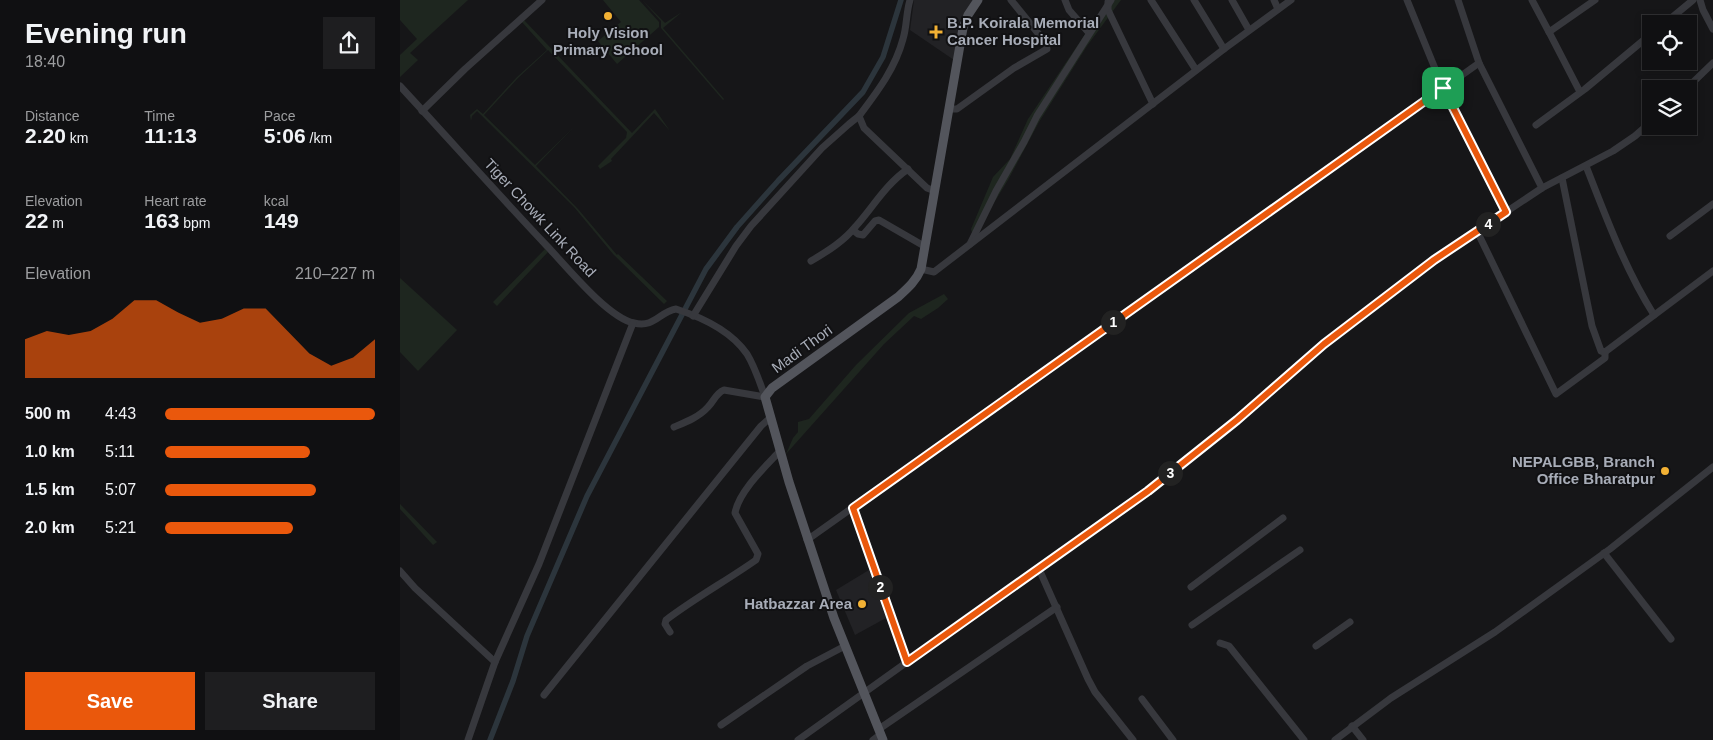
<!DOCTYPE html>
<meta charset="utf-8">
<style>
body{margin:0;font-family:Helvetica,sans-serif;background:#1e1e20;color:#f1f3f6;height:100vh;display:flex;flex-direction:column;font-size:19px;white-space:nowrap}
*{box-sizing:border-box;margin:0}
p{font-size:16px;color:#9c9d9f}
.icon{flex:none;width:28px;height:28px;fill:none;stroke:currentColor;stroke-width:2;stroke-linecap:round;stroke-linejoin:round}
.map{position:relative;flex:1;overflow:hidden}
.panel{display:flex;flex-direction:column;background:#101012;width:400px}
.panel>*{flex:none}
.controls{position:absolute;left:1242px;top:15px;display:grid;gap:10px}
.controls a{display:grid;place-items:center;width:55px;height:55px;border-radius:0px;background:#101012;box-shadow:0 2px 8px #0003,0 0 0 1px #303032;font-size:25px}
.pin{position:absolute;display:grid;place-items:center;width:42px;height:42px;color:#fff;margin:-21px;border-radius:10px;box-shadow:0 2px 8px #0006}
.km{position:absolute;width:25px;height:25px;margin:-12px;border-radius:50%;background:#222;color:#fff;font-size:14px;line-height:25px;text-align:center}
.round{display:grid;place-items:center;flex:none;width:52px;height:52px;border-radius:0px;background:#1e1e20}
.summary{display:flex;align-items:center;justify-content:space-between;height:85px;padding:0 25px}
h1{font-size:28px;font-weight:600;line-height:38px}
.stats{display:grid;grid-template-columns:repeat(3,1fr);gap:8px;height:85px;padding:5px 25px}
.stats div{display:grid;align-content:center}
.stats b{font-size:21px;font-weight:600}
.stats small{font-size:14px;font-weight:400}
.stats p{font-size:14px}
.chart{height:140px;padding:10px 25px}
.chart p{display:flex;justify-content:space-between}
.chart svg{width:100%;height:90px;margin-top:5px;fill:#ea580c;opacity:.7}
.primary-button{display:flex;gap:10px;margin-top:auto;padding:10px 25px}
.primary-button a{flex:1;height:58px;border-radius:0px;background:#ea580c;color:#fff;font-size:20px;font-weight:600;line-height:58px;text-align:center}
.primary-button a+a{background:#1e1e20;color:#f1f3f6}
ul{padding:0 25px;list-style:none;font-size:16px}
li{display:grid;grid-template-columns:80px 60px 1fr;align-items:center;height:38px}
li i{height:12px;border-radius:6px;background:#ea580c}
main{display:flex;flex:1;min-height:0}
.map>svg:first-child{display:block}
.built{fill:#222225}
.green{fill:#1e261f}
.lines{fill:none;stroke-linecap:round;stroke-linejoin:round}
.canal{stroke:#2c353c;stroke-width:5.5}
.minor{stroke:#37383d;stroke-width:7}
.major{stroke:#53555c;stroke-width:9}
.route-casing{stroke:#fff;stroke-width:10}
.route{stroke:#ea580c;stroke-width:6}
.poi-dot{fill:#f2b134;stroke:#111113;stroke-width:2}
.labels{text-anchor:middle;stroke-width:4;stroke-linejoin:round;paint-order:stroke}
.poi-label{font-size:15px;font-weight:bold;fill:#a8adb8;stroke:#111113;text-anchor:end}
.street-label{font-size:15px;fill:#a8adb8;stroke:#111113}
</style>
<main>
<section class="panel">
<div class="summary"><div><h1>Evening run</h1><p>18:40</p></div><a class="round"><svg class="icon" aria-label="share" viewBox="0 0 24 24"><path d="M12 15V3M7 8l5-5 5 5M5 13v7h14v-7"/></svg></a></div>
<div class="stats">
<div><p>Distance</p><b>2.20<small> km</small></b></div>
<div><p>Time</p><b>11:13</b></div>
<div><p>Pace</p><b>5:06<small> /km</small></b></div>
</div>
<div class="stats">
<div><p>Elevation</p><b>22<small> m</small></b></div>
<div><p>Heart rate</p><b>163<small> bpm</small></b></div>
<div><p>kcal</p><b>149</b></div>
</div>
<div class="chart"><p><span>Elevation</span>210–227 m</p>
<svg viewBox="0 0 160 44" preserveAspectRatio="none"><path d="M0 44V25L10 21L20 23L30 21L40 15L50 6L60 6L70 12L80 17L90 15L100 10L110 10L120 21L130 32L140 38L150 34L160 25V44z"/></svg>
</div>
<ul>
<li><b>500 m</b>4:43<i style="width:100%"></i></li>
<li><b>1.0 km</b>5:11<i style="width:69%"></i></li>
<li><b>1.5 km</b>5:07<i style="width:72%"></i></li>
<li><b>2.0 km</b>5:21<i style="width:61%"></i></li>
</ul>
<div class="primary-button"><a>Save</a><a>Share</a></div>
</section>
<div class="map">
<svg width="1313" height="740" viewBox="0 0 1313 740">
<rect width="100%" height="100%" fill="#161618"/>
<g class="built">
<polygon points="514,0 573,0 559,23 554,60 510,30"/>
<polygon points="469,570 486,618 455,635 436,590"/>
</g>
<g class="green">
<polygon points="0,0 68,0 10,53 18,60 0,77 0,55 17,39 0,20"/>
<polygon points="203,0 239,0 259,22 259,27 217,64 198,41 221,22"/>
<polygon points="242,0 265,23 282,12 263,28 324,99 323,100 261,28 261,21"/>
<polygon points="708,0 721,0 687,46 639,122 608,180 573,237 571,229 593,177 610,159 628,119"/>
<polygon points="123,19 232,133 255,109 270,131 254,113 211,159 212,161 200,169 198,166 226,138 227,132 148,50 118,78 84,115 135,165 174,127 136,166 178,209 217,255 218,254 267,301 264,304 213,254 174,207 77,111 72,116 71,121 70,115 77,109 83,114 117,77 147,50 121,21"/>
<polygon points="25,117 148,252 97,306 93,302 145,249"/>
<polygon points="0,278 57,330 18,371 0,352"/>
<polygon points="544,294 548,299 538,308 521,319 514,316 484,344 386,454 393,438 398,432 398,422 409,419 456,365 509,313"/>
<polygon points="0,504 37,542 33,545 0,509"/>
</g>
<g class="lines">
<polyline class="canal" points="90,740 113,681 127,636 187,496 306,269 337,227 378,181 463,92 483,57 501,0"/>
<g class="minor">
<path d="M 510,0 C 506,13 507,26 503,39 C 495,69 477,92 459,116 L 464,128 L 527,188 L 535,191"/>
<polyline points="665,0 669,10 689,33"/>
<polyline points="751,0 796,70"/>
<polyline points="794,0 824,49"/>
<polyline points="832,0 849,30"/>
<polyline points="874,0 878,9"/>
<polyline points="1007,0 1043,88 1106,212"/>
<polyline points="1058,0 1079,63 1142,188"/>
<polyline points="1132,0 1149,32 1195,0"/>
<polyline points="1300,0 1303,10 1313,29"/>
<polyline points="708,2 708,10 753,104"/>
<polyline points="1264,24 1293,0"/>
<polyline points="1149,32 1180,92"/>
<path d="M 0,86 C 49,139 97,193 147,246 C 166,266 208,318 234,323 C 255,328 259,312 276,309 C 301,317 331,331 347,354 C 355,367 360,383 365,397"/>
<polyline points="1286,89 1313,63"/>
<polyline points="549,109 557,109 614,68 647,49 646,43 611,0"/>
<polyline points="22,111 65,69 142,0"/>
<polyline points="1136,125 1185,89 1251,34"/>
<path d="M 1186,166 C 1206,217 1225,269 1254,315"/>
<polyline points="1162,178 1192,326 1201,351 1205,352 1313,271"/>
<polyline points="453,230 458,234 463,235 475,221 479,220 524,246"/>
<polyline points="1077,231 1156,394 1205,358 1205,352"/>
<polyline points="1270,236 1313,204"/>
<polyline points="570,244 596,191 624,142 637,116 711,0"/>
<path d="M 411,261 C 428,251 444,241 456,226 C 473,207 486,184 508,169"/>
<polyline points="521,269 534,272 824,49 891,0"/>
<polyline points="293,316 336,246 351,226 422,148 449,124 459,116"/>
<path d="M 274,427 C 286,422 299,417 308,407 C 314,401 316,393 324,390 L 365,397"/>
<polyline points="453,508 507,662"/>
<polyline points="407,540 1079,63"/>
<polyline points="1204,553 1271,639"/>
<polyline points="639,569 688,679 695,692 733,740"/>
<polyline points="0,571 15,588 95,662"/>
<polyline points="791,587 883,518"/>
<polyline points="792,625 900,550"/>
<path d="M 270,632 L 265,624 L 266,620 C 295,598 326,581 356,560 L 358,554 L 335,513 C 339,491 365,467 380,451"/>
<polyline points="820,643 829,646 904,740"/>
<polyline points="916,646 950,622"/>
<polyline points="144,695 361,426 370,418"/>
<polyline points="742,699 773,740"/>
<polyline points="321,725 407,666 445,646"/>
<polyline points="952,726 963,740"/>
<polyline points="479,729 657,607"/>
<polyline points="68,740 95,662 139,564 233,323"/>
<polyline points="398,740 760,481 837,420 924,344 1034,260 1142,188 1213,151 1235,136 1251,122"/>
<polyline points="473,740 481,734"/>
<polyline points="935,740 991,698 1095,632 1210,549 1313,467"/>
</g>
<path class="major" d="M 483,740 L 434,618 L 389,482 L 365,397 L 372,388 L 498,297 C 508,288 516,281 521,269 L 563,28 L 568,15 L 578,0"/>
</g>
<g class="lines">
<g class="route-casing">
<polygon id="route" points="1043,88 1106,212 1034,260 924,344 837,420 748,491 507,662 453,508"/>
</g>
<use href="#route" class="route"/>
</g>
<g class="poi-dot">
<circle cx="208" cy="16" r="5"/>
<path d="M533.5 24.5h5v5h5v5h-5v5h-5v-5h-5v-5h5z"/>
<circle cx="1265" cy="471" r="5"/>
<circle cx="462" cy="604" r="5"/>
</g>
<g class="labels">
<g class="poi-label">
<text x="547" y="28" text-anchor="start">B.P. Koirala Memorial<tspan x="547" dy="17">Cancer Hospital</tspan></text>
<text x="208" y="38" text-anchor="middle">Holy Vision<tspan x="208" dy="17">Primary School</tspan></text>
<text x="1255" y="467">NEPALGBB, Branch<tspan x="1255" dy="17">Office Bharatpur</tspan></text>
<text x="452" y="609">Hatbazzar Area</text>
</g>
<g class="street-label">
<text transform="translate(140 218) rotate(47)" y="5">Tiger Chowk Link Road</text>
<text transform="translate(402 349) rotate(-36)" y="5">Madi Thori</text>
</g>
</g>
</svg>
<div class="controls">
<a><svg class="icon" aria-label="locate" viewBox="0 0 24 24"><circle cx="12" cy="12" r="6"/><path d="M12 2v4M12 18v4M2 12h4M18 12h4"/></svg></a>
<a><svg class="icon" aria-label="layers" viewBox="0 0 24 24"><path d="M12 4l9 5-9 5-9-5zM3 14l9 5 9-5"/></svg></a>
</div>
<div class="pin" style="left:1043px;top:88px;background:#1e9e55"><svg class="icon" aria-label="arrive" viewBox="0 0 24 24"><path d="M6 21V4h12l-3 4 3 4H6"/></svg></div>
<b class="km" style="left:713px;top:322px">1</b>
<b class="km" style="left:480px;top:587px">2</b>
<b class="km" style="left:770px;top:473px">3</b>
<b class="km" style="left:1088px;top:224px">4</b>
</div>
</main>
